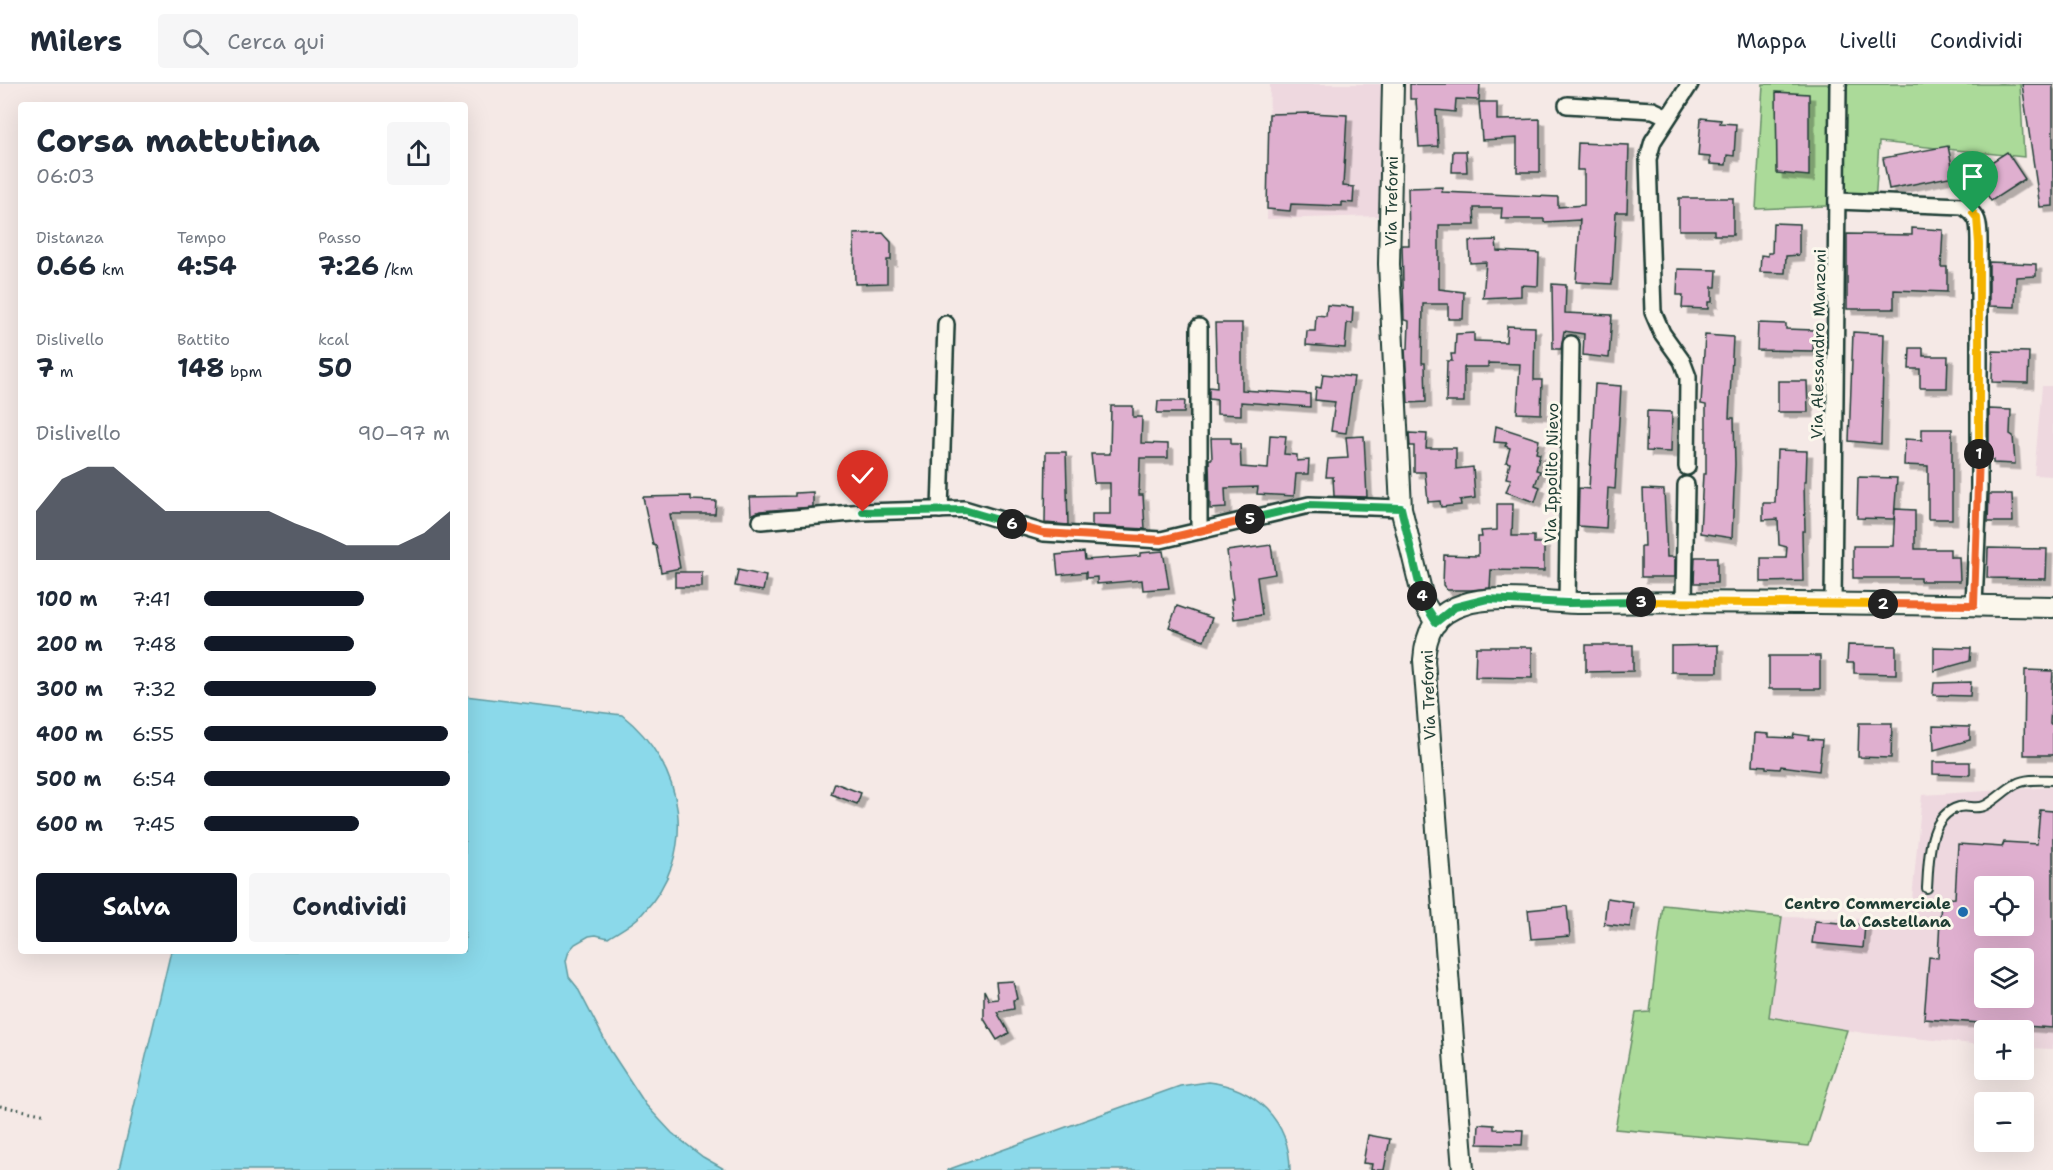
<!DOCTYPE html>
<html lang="it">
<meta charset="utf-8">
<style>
body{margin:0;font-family:"Shantell Sans",sans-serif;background:#f6f6f7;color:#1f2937;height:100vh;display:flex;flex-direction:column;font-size:22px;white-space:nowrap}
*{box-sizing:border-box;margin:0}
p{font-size:20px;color:#747a83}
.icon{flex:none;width:33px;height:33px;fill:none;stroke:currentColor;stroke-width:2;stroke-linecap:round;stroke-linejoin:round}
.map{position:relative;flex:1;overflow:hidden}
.side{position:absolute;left:18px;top:18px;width:450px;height:852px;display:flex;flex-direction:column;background:#fff;border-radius:6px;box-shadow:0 6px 24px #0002}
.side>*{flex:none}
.controls{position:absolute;left:1974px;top:792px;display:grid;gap:12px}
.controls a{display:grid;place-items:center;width:60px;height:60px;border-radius:6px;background:#fff;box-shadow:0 6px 24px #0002;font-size:30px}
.pin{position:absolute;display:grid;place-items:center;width:51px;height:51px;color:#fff;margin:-62px -26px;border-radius:50% 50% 50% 0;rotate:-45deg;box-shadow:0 0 6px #0007}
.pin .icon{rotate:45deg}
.km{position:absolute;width:30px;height:30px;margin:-15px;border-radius:50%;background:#222;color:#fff;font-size:16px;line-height:30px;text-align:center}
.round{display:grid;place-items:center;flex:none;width:63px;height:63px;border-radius:6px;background:#f6f6f7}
.head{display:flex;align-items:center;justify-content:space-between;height:102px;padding:0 18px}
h1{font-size:33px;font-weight:700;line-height:45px}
.stats{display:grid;grid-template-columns:repeat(3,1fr);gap:9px;height:102px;padding:6px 18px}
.stats div{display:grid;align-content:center}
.stats b{font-size:26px;font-weight:700}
.stats small{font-size:16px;font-weight:400}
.stats p{font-size:16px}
.chart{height:168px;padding:12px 18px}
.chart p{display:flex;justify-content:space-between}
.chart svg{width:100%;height:108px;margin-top:6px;fill:#111827;opacity:.7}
.action{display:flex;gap:12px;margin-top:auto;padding:12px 18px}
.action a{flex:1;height:69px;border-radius:6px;background:#111827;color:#fff;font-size:24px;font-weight:700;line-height:69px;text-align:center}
.action a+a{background:#f6f6f7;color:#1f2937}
ul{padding:0 18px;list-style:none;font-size:20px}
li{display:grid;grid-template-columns:96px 72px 1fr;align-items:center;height:45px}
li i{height:15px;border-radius:8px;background:#111827}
header{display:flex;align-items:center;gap:36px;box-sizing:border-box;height:84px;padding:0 30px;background:#fff;border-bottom:2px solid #e0e1e3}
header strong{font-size:28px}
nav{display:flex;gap:33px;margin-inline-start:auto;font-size:21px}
.search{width:420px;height:54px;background:#f6f6f7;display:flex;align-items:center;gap:15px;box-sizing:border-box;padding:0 21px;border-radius:6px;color:#747a83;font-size:22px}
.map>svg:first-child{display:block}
.built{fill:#eed8df;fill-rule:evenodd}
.green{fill:#abda99;stroke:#658c66;stroke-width:1.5}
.water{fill:#8bd9ea;stroke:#609ba1;stroke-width:1.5}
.building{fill:#dfafcf;stroke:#1f3d34;stroke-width:1.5;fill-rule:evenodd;filter:url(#shadow)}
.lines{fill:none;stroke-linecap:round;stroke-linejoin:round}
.service-casing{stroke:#1f3d34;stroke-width:12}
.minor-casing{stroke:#1f3d34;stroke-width:20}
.tertiary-casing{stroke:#1f3d34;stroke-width:24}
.path{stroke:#1f3d34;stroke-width:3;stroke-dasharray:1.5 4.5;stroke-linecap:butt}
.service{stroke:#fbf7ec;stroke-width:8}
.minor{stroke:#fbf7ec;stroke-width:15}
.tertiary{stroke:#fbf7ec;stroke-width:20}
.split-1-casing{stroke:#fff;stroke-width:12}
.split-2-casing{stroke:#fff;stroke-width:12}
.split-3-casing{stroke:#fff;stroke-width:12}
.split-4-casing{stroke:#fff;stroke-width:12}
.split-5-casing{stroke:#fff;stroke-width:12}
.split-6-casing{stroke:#fff;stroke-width:12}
.split-7-casing{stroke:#fff;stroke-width:12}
.split-1{stroke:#f5b400;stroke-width:8}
.split-2{stroke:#f0652b;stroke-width:8}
.split-3{stroke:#f5b400;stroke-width:8}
.split-4{stroke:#22a559;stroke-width:8}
.split-5{stroke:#22a559;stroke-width:8}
.split-6{stroke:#f0652b;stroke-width:8}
.split-7{stroke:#22a559;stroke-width:8}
.poi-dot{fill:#1f6fb2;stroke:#fbf7ec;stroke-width:2}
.labels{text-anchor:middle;stroke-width:6;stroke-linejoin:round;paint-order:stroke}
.street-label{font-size:16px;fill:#1f3d34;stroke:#fbf7ec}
.poi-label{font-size:16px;font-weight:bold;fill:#1f3d34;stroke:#fbf7ec;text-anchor:end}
</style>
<header>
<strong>Milers</strong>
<div class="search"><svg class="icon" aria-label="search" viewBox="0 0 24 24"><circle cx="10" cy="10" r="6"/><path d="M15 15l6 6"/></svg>Cerca qui</div>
<nav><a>Mappa</a><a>Livelli</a><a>Condividi</a></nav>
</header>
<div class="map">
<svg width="2053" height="1086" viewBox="0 0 2053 1086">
<defs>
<filter id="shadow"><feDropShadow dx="5.5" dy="5.5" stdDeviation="0" flood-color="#0004"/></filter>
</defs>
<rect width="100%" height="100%" fill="#f5e9e6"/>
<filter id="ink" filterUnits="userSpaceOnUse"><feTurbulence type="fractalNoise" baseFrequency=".0167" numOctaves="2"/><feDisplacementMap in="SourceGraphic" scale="12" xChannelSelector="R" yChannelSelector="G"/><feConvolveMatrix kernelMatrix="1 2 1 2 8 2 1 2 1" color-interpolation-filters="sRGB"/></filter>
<g filter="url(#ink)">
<g class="built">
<polygon points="1270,0 1388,0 1387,40 1380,132 1267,135"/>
<polygon points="2042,302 2053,302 2053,392 2034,391"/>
<path d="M 2053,703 L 2053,965 L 2024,964 L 2024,946 L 1984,946 L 1984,961 L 1864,949 L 1769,933 L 1782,833 L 1910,836 L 1922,711 ZM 1984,802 L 2024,802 L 2024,842 L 1984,842 ZM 1984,874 L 2024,874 L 2024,914 L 1984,914 Z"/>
</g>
<g class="green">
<polygon points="1763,0 2020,0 2024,73 1879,58 1875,120 1756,125"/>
<polygon points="1663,821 1782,833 1769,933 1847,946 1809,1062 1615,1045 1636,929 1650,928"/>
</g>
<g class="water">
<path d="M 465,612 L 622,631 C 685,681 700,769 642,830 C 633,840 619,847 608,854 L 596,851 L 589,852 L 575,860 L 569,867 L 566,877 L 569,893 L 577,903 L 610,966 L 646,1021 L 672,1049 L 703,1073 L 726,1086 L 119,1086 L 171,867 L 465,867 Z"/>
<path d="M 1208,998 C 1255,1003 1290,1037 1290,1086 L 947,1086 L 1180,1002 Z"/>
</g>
<g class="building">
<polygon points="1410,0 1480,0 1479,16 1456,15 1455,28 1436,26 1438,62 1419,63 1416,15 1410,15"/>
<polygon points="2022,0 2053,0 2053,122 2040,123"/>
<polygon points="1776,8 1809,10 1809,92 1777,89"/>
<polygon points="1479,18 1497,18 1497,36 1540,35 1540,88 1517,88 1517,54 1482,56"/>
<polygon points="1311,29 1347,31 1343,102 1354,103 1353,119 1342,118 1342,122 1291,120 1290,127 1267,125 1269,30"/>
<polygon points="1701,34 1721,36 1720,39 1736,40 1734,72 1727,71 1726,81 1710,80 1710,73 1698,72"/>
<polygon points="1578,59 1629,61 1627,128 1616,128 1612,200 1576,198 1580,136 1544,138 1544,135 1501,135 1502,124 1474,124 1475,141 1439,141 1439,205 1464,208 1463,235 1448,235 1448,220 1423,220 1422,279 1425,279 1426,318 1408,319 1405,265 1408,265 1409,237 1404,236 1402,161 1409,161 1408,104 1443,103 1442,108 1558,113 1558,123 1584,121 1584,86 1577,86"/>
<polygon points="1948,62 1954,92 1889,105 1883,74"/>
<polygon points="1453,67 1466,67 1467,88 1452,88"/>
<polygon points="2007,68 2025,95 1991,117 1974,89"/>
<polygon points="1679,114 1733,114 1733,151 1714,151 1714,146 1679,146"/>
<polygon points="1773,139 1799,140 1799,171 1786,172 1785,189 1760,188 1761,171 1768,172 1768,169 1772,169"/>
<polygon points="1912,144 1943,146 1941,183 1947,183 1947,208 1894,206 1894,225 1847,225 1847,150 1912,151"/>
<polygon points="883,149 891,158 891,176 887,176 887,199 855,200 854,150"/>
<polygon points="1496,156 1497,167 1539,169 1538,202 1521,201 1521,212 1483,214 1486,178 1470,179 1469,157"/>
<polygon points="1989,178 2036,180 2036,192 2016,193 2015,223 1989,222"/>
<polygon points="1678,185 1717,186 1716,203 1712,203 1712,218 1708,218 1708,225 1682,224 1683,211 1677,211"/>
<polygon points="1552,200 1566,201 1565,229 1612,231 1609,274 1583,271 1584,250 1564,247 1561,265 1553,265"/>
<polygon points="1327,221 1353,223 1352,239 1347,239 1345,264 1306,261 1307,247 1315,247 1316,231 1326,232"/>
<polygon points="1215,239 1242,239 1242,306 1310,310 1310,323 1241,318 1241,331 1217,330 1217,316 1209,315 1209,303 1217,304"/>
<polygon points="1758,239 1786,240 1786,245 1814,246 1813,267 1757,266"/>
<polygon points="1507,242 1535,243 1534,296 1542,296 1541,330 1517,329 1520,280 1488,279 1488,283 1464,283 1464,318 1446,318 1447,277 1452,277 1451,270 1455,270 1456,250 1474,249 1474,257 1506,258"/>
<polygon points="1853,248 1884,250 1881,360 1849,357"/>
<polygon points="1705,251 1733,253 1729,334 1734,334 1735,380 1732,454 1700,449 1703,390 1706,390 1706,321 1701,320"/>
<polygon points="1910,264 1923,264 1923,272 1948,272 1947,304 1920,304 1920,285 1909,285"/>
<polygon points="1993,267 2029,268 2028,299 1992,298"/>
<polygon points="1323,290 1354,293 1346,349 1331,347 1335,318 1315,316 1316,303 1321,304"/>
<polygon points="1778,297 1807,297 1808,328 1778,328"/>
<polygon points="1595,300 1621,302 1615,405 1608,404 1606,444 1578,442 1579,404 1589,405"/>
<polygon points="1158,317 1185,317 1184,329 1157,329"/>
<polygon points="1111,322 1133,322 1133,333 1142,333 1141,359 1168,360 1168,374 1140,374 1139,411 1143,411 1145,445 1092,442 1092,430 1110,430 1110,399 1094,399 1091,370 1110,370"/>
<polygon points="1989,325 2011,326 2010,350 2013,352 2015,380 1993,379 1993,376 1989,376"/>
<polygon points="1647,327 1672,328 1671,368 1646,367"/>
<polygon points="1496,342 1539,356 1536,369 1540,370 1536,386 1540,387 1535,401 1540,403 1535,418 1506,408 1511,395 1506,394 1510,379 1506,378 1510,364 1505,362 1507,359 1494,358"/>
<polygon points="1922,345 1952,345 1952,435 1928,435 1928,382 1904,381 1905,355 1922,356"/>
<polygon points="1409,349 1427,350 1426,364 1456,364 1456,385 1473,383 1475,414 1460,416 1461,421 1441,423 1440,417 1428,418 1425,388 1414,388 1414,362 1410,362"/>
<polygon points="1270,351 1286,352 1284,370 1297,371 1297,377 1309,376 1308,390 1296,390 1294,412 1257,410 1258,403 1225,404 1226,424 1210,425 1209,375 1212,375 1211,354 1231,354 1231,360 1240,360 1241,383 1268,385"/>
<polygon points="1364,352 1367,413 1334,412 1333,393 1326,393 1328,375 1348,374 1346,353"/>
<polygon points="1777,366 1807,367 1806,398 1804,398 1805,447 1802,447 1803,497 1761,498 1761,474 1786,474 1787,463 1779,461 1778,435 1763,436 1763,419 1775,419"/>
<polygon points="1046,368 1066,368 1068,441 1045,439"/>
<polygon points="1858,393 1897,394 1894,435 1857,434"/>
<polygon points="1643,405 1664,406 1667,473 1675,473 1675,493 1641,493 1641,462 1645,462"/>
<polygon points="813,408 813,423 760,427 751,431 750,413 795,412 795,409"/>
<polygon points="1989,410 2012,410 2013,438 1988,438"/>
<polygon points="691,412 691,416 716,417 715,430 670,430 680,484 661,488 656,462 653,461 643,413"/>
<polygon points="1497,420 1513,420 1512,452 1534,452 1534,459 1544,459 1544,487 1491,486 1490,504 1471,506 1447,506 1443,501 1444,471 1478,472 1478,453 1482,453 1481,447 1497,446"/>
<polygon points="1895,425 1915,426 1915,465 1950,465 1950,473 1959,473 1960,497 1920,497 1920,494 1853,494 1853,462 1893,462"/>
<polygon points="1271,461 1275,490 1257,493 1262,531 1234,535 1231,515 1233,515 1227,467"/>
<polygon points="1988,464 2047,465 2046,495 1987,494"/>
<polygon points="1163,467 1169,504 1143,506 1142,496 1097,500 1097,493 1086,494 1086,488 1058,491 1056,471 1084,468 1085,476 1140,472 1140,469"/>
<polygon points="1695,473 1717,473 1717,499 1694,499"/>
<polygon points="738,486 766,492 763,507 735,502"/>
<rect x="675" y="488" width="27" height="15"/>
<polygon points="1177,522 1212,534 1204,556 1169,543"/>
<polygon points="1586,561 1633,561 1633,587 1586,588"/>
<polygon points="1718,561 1718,588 1671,588 1671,562"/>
<polygon points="1848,561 1896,562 1896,590 1854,589 1854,579 1847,579"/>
<polygon points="1476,563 1532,563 1532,594 1475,593"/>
<polygon points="1934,563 1971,564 1970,577 1934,587"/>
<rect x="1769" y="572" width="51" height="33"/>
<polygon points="2025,586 2053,587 2050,640 2053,640 2053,671 2024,671"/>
<polygon points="1971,598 1970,612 1933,611 1934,599"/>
<polygon points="1859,639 1892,639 1891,674 1858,673"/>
<polygon points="1933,642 1970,643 1970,656 1934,666"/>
<polygon points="1755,649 1769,650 1769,653 1793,654 1794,650 1809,652 1808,655 1822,656 1819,687 1781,682 1780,685 1766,684 1766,682 1753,681"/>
<polygon points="1933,678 1970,678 1970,691 1933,690"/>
<polygon points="835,699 861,709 857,720 831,710"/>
<path d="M 2040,726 L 2053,727 L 2053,944 L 1924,935 L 1929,873 L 1938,874 L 1941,815 L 1955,814 L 1958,760 L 2002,763 L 2004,758 L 2037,760 ZM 1984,802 L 2024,802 L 2024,842 L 1984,842 ZM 1984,874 L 2024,874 L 2024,914 L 1984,914 Z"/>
<polygon points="1607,814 1633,818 1630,843 1604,840"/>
<polygon points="1567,822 1570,852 1531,855 1528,826"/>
<polygon points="1815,837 1865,841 1863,864 1812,859"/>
<polygon points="1013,897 1017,915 1013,916 1014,925 997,928 1009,949 997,956 984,935 984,906 989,916 998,915 996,898"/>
<polygon points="1479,1040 1494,1041 1494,1045 1523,1046 1522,1061 1478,1060"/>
<polygon points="1368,1051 1390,1055 1384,1086 1371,1086 1372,1080 1363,1079"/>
</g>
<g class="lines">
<g class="service-casing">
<path id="service" d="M 1927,804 C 1929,778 1927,732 1959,723 C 1968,721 1978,726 1986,721 C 1997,715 2006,705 2016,700 C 2027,694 2042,696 2053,696"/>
</g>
<g class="minor-casing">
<g id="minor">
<polyline points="1567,21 1653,26 1668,33"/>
<path d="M 1837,117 L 1963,122 C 1980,133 1979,140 1979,160 L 1979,405 L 1974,521"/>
<polyline points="1687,383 1688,293 1682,277 1662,249 1653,228 1648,75 1653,57 1690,0"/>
<polyline points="940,426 946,240"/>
<polyline points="761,437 863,428 964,425 1044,449 1161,456 1309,421 1401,424"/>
<polyline points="1199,447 1199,243"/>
<polyline points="1684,518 1686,401"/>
<polyline points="1567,519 1571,260"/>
<polyline points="1833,520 1838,0"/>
</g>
</g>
<g class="tertiary-casing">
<g id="tertiary">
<polyline points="1393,0 1389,180 1401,424 1424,519 1436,539"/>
<path d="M 1463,1086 L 1424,576 C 1426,549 1434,530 1462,521 C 1495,509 1548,519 1584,519 C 1740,517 1897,520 2053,523"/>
</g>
</g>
<polyline class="path" points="0,1022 47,1031"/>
<use href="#service" class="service"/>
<use href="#minor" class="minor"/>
<use href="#tertiary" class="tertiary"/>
</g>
</g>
<g class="lines" filter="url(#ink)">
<g class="split-1-casing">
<polyline id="split-1" points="1973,129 1977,134 1979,160 1979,370"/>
</g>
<g class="split-2-casing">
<polyline id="split-2" points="1883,520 1974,521 1979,370"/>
</g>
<g class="split-3-casing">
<polyline id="split-3" points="1641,518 1883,520"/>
</g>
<g class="split-4-casing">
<polyline id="split-4" points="1422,512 1424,519 1436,538 1455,523 1487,515 1567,519 1641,518"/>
</g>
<g class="split-5-casing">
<polyline id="split-5" points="1250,435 1309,421 1401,424 1422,512"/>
</g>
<g class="split-6-casing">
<polyline id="split-6" points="1012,440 1044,449 1161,456 1250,435"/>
</g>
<g class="split-7-casing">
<polyline id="split-7" points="863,428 964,426 1012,440"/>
</g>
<use href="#split-1" class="split-1"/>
<use href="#split-2" class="split-2"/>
<use href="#split-3" class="split-3"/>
<use href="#split-4" class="split-4"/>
<use href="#split-5" class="split-5"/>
<use href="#split-6" class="split-6"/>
<use href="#split-7" class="split-7"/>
</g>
<circle class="poi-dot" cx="1963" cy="828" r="6"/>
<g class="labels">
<g class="street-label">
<text transform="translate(1391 117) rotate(-89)" y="6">Via Treforni</text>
<text transform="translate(1818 260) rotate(-89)" y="6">Via Alessandro Manzoni</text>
<text transform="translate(1551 389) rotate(-89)" y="6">Via Ippolito Nievo</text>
<text transform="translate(1428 611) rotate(-92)" y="6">Via Treforni</text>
</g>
<g class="poi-label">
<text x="1951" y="825">Centro Commerciale<tspan x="1951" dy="18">la Castellana</tspan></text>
</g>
</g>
</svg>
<div class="controls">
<a><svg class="icon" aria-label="locate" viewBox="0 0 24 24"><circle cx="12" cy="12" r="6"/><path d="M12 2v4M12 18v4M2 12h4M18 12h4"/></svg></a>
<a><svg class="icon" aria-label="layers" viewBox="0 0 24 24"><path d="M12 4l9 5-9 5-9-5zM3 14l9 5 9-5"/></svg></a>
<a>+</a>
<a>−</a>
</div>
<div class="pin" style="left:1973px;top:129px;background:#1e9e55"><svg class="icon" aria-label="arrive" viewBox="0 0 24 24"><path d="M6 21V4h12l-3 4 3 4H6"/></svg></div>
<div class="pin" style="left:863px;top:428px;background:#d93025"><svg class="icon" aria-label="check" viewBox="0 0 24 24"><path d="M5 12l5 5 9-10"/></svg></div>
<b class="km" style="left:1979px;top:370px">1</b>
<b class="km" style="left:1883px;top:520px">2</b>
<b class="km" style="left:1641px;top:518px">3</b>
<b class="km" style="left:1422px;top:512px">4</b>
<b class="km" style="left:1250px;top:435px">5</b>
<b class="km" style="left:1012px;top:440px">6</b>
<section class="side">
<div class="head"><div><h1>Corsa mattutina</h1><p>06:03</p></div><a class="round"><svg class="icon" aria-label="share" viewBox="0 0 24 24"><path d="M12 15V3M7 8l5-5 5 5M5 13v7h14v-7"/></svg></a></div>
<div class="stats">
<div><p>Distanza</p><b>0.66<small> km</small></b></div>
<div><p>Tempo</p><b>4:54</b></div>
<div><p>Passo</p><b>7:26<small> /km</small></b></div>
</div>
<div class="stats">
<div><p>Dislivello</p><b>7<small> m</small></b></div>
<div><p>Battito</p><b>148<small> bpm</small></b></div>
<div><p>kcal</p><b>50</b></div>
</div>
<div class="chart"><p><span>Dislivello</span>90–97 m</p>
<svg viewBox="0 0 160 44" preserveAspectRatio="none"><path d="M0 44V24L10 11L20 6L30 6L40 15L50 24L60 24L70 24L80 24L90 24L100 29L110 33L120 38L130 38L140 38L150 33L160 24V44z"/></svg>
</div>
<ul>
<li><b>100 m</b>7:41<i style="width:65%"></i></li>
<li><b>200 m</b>7:48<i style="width:61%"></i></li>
<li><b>300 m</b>7:32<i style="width:70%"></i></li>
<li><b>400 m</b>6:55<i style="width:99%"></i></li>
<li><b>500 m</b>6:54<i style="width:100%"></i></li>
<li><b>600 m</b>7:45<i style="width:63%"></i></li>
</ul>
<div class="action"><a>Salva</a><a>Condividi</a></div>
</section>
</div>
